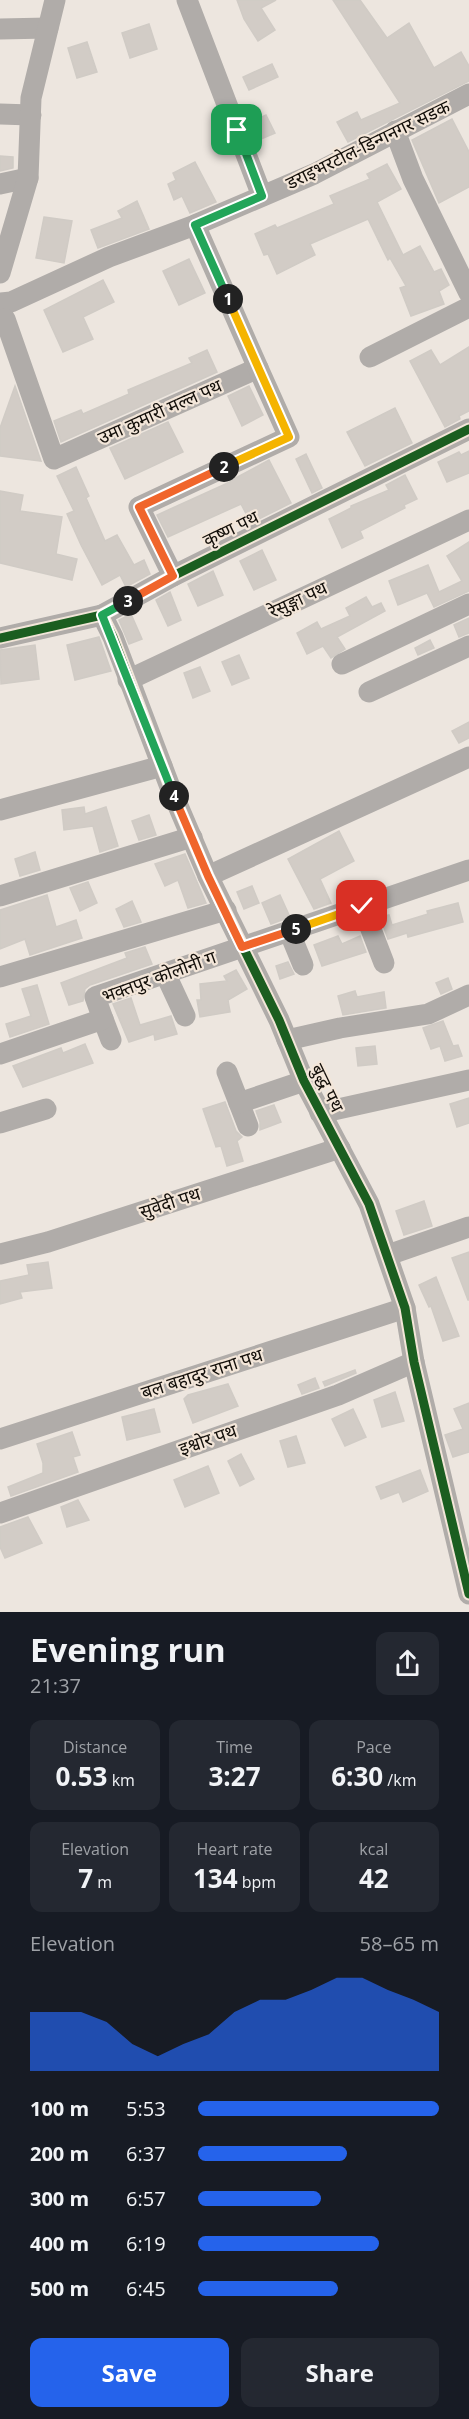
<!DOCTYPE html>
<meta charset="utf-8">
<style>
body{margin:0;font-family:"Open Sans","Noto Sans Devanagari",sans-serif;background:#242831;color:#f1f3f6;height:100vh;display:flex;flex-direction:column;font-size:22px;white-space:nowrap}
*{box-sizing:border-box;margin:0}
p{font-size:20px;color:#9ea1a6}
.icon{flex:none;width:33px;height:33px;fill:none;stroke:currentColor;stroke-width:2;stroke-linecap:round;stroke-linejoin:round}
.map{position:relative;height:1612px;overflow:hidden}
.drawer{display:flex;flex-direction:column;background:#171b24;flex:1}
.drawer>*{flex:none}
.pin{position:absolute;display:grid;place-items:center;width:51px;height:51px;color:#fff;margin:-26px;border-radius:12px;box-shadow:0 3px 9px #0006}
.km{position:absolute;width:30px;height:30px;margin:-15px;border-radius:50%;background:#222;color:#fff;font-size:16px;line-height:30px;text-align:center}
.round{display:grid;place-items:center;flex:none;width:63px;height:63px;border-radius:12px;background:#242831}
.headline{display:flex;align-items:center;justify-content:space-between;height:102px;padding:0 30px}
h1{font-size:33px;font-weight:700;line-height:45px}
.metrics{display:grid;grid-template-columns:repeat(3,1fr);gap:9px;height:102px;padding:6px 30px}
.metrics div{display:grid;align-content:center;border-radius:12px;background:#242831;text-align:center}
.metrics b{font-size:26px;font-weight:700}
.metrics small{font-size:16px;font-weight:400}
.metrics p{font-size:16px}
.chart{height:168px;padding:12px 30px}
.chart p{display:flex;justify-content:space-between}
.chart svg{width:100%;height:108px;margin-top:6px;fill:#2563eb;opacity:.7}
.primary-button{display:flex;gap:12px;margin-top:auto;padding:12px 30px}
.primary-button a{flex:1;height:69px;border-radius:12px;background:#2563eb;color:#fff;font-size:24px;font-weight:700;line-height:69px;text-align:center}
.primary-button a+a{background:#242831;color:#f1f3f6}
ul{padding:0 30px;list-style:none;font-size:20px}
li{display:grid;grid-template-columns:96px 72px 1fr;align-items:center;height:45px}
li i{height:15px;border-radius:8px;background:#2563eb}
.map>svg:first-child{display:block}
.building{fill:#d2ccc6;stroke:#d0cbc5;stroke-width:1.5}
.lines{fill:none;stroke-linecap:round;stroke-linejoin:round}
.minor{stroke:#b0aca9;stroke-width:21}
.cycleway-casing{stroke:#f3e6d9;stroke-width:13}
.cycleway{stroke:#1b5e20;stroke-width:9}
.split-1-casing{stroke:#fff;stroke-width:12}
.split-2-casing{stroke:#fff;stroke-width:12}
.split-3-casing{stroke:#fff;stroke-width:12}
.split-4-casing{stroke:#fff;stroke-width:12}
.split-5-casing{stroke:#fff;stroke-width:12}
.split-6-casing{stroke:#fff;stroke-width:12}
.split-1{stroke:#22a559;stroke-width:8}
.split-2{stroke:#f5b400;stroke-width:8}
.split-3{stroke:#f0652b;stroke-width:8}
.split-4{stroke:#22a559;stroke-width:8}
.split-5{stroke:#f0652b;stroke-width:8}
.split-6{stroke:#f5b400;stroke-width:8}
.labels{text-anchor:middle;stroke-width:4.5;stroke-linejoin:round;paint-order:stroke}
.street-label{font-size:18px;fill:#120e09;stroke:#f3e6d9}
</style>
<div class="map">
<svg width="469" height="1612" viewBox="0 0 469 1612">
<rect width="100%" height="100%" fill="#ede6df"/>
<g class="building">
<polygon points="237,0 276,0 261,8 275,30 258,41 244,19"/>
<polygon points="333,0 360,0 387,38 409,23 434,68 461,52 469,66 469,81 348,142 337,122 357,112 361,120 400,103"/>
<polygon points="149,24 157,49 130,58 122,33"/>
<polygon points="87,42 97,72 77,78 68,48"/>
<polygon points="272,64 278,77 249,90 243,77"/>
<polygon points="266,115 275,133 261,139 253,121"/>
<polygon points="452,119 469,152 469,187 439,203 412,140"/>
<polygon points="0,156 13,157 13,168 0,171"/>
<polygon points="195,162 216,202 190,213 182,196 174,200 168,184 176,180 173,173"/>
<polygon points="387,164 401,189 377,202 403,255 420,246 434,272 441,269 449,285 439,291 444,304 411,316 400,288 406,286 390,258 388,260 368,219 310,244 315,255 277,274 268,254 264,255 255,234 275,225 277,228 334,204 330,196 370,179 367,174"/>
<polygon points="137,201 149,229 98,248 91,230 122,218 118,211"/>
<polygon points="44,217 72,221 64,263 36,258"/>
<polygon points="189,259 205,293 179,305 163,271"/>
<polygon points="103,280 114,302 83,317 93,339 63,352 44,310"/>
<polygon points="469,347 469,411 459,416 460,419 445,427 410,361 431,350 440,365"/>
<polygon points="207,350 217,372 61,442 54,421 81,410 83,414 129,394 128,390 192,363 189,358"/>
<polygon points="15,386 41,461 0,456 0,428"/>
<polygon points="249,386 263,415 242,426 228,396"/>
<polygon points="395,408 412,443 365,466 347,432"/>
<polygon points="168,422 183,452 125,479 110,448"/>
<polygon points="469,451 469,473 447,482 438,462 459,452 461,455"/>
<polygon points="306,454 322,488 312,493 296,459"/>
<polygon points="269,460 291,503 251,523 241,504 168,537 157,515 230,482 230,481"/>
<polygon points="76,467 89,496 86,498 105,541 117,535 134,565 144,560 150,574 126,587 120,575 102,585 81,545 67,514 74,511 57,476"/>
<polygon points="405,475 417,499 404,505 405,508 360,531 363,538 342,548 329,519 351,508 351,506 389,490 386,485"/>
<polygon points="0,491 23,495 20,511 62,517 56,554 77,559 72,580 0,563"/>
<polygon points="469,542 469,591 434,607 427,593 398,605 389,581 428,565 439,592 462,581 447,556"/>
<polygon points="262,550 276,580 254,590 240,561"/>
<polygon points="213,571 223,595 198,606 188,584"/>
<polygon points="170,592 181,620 168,626 156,600"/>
<polygon points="366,597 372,607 381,603 385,611 337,637 345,649 331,658 323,646 307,654 297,633 317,622 321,629 350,616 346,608"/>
<polygon points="131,614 142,639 129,644 119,620"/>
<polygon points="469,618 469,633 459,637 454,625"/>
<polygon points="99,637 111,671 75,680 67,645"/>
<polygon points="430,640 434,648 418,655 415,648"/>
<polygon points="35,645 39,679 1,684 0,650"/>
<polygon points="239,655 249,678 232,685 222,662"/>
<polygon points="200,667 210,691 193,698 184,673"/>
<polygon points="469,722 469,738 459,743 452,731"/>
<polygon points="84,807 85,814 106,807 118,846 100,852 93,826 64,830 62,810"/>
<polygon points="149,815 156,835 139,840 132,821"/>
<polygon points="339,831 354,861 320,879 331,903 314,909 288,859"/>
<polygon points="35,852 40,870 20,876 15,859"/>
<polygon points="185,854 206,903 188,908 178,880 165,886 155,864"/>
<polygon points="88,882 97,903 80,911 70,888"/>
<polygon points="252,886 259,903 244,909 237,892"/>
<polygon points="47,895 56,927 76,920 82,938 30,955 25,939 0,949 0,910"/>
<polygon points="280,895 290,917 271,924 262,903"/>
<polygon points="132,901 141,922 124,927 116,909"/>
<polygon points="458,903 463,922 408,937 407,933 388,939 380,917 389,915 392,925 428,914 427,911"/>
<polygon points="338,936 342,944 360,936 366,952 322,966 314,945"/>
<polygon points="145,947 152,964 90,985 85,989 83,1001 69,1005 61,983 127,958 125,953"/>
<polygon points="288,962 294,974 280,979 276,966"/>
<polygon points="236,970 247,989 228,1000 230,1012 200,1017 197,1000 201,1000 200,984 227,981 224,976"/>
<polygon points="448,978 452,989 441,994 436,983"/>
<polygon points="37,985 49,1024 10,1037 6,1024 31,1016 22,989"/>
<polygon points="355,991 357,997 384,992 386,1008 343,1015 338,996"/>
<polygon points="131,998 140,1025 171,1016 177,1034 155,1040 154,1034 129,1042 113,1004"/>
<polygon points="443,1021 453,1046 458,1045 462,1056 445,1061 440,1046 431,1049 423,1028"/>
<polygon points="85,1044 93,1063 23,1087 13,1066 61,1048 63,1053"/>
<polygon points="375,1046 377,1064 358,1066 356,1048"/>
<polygon points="469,1098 469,1123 457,1127 450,1104"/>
<polygon points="225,1102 236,1131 242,1137 237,1141 243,1161 227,1166 221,1146 216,1147 203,1109"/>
<polygon points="274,1105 281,1122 260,1130 260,1122 256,1111"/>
<polygon points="424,1201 432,1226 404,1235 396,1211"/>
<polygon points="469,1252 469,1300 468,1300 452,1258"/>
<polygon points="48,1262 52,1288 20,1292 22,1298 0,1304 0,1281 29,1275 27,1265"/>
<polygon points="436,1277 459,1336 443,1341 431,1306 429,1307 419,1285"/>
<polygon points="355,1370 356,1373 325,1386 323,1382"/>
<polygon points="315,1378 319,1388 302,1394 298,1385"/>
<polygon points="228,1384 238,1406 193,1423 184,1399 188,1395"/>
<polygon points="395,1392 404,1421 382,1427 374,1400"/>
<polygon points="469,1403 469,1452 453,1457 445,1435 463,1429 454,1409"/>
<polygon points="154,1409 160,1432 127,1440 122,1417"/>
<polygon points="353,1409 366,1437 345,1446 332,1419"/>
<polygon points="72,1432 80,1455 73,1457 78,1472 11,1496 8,1487 43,1473 43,1463 37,1444"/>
<polygon points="296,1436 305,1463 288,1467 280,1441"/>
<polygon points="241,1454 254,1479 240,1486 228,1461"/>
<polygon points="208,1466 219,1493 185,1507 174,1480"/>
<polygon points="420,1470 428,1491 403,1502 399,1492 381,1499 376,1487"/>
<polygon points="78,1500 89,1520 67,1527 61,1507"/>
<polygon points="28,1517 42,1543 5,1558 0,1547 0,1527"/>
</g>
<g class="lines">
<g class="minor">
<polyline points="187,0 262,196"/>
<polyline points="0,29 48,28"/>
<polyline points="0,114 31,115"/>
<polyline points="395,131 413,179 469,293"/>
<polyline points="0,184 28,178"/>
<polyline points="0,273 28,178 31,98 55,0"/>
<polyline points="0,303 11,302 109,257 195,225 314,174 469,94"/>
<polyline points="5,319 54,459 258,368 195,225"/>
<polyline points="370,357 469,307"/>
<polyline points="173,576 139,507 289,437 258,368"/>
<polyline points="102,615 113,637 170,787 208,876 279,1020 304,1081 369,1204 405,1308 414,1362 469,1594"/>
<polyline points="0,638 102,615 173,576 469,429"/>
<polyline points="342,664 469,604"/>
<polyline points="128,680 469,520"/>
<polyline points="369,692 469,646"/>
<polyline points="0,810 162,766"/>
<polyline points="208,876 469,757"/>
<polyline points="0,896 192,837"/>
<polyline points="362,906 384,963"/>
<polyline points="289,931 303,965"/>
<polyline points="165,973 185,1016"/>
<polyline points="0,977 226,910"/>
<polyline points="103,1019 111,1040"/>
<polyline points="287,1040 340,1028 428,1014 469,995"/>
<polyline points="0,1054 103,1019 95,997 469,870"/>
<polyline points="227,1072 248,1126"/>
<polyline points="239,1103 304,1081"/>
<polyline points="320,1113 469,1080"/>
<polyline points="0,1123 46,1109"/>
<polyline points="0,1254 48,1242 340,1148"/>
<polyline points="388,1255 469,1227"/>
<polyline points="0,1439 405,1308"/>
<polyline points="0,1513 338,1395 414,1362"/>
</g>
<g class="cycleway-casing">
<g id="cycleway">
<polyline points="102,615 113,637 170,787 208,876 279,1020 304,1081 369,1204 405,1308 414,1362 469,1594"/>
<polyline points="0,638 102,615 173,576 469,429"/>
</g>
</g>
<use href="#cycleway" class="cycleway"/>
</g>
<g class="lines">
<g class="split-1-casing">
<polyline id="split-1" points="228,299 195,225 262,196 237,130"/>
</g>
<g class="split-2-casing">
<polyline id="split-2" points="224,467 289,437 228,299"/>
</g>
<g class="split-3-casing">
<polyline id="split-3" points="128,601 173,576 139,507 224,467"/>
</g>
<g class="split-4-casing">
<polyline id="split-4" points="128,601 102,615 174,796"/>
</g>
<g class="split-5-casing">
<polyline id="split-5" points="174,796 208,876 242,947 296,929"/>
</g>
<g class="split-6-casing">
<polyline id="split-6" points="296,929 362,906"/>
</g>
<use href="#split-1" class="split-1"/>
<use href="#split-2" class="split-2"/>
<use href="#split-3" class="split-3"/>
<use href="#split-4" class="split-4"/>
<use href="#split-5" class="split-5"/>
<use href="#split-6" class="split-6"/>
</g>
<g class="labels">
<g class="street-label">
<text transform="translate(368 145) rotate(-26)" y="6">डराइभरटोल-डिन्गनगर सडक</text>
<text transform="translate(160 412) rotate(-24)" y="6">उमा कुमारी मल्ल पथ</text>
<text transform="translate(231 529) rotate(-26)" y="6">कृष्ण पथ</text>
<text transform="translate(298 600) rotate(-25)" y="6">रेसुङ्गा पथ</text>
<text transform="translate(159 977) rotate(-20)" y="6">भक्तपुर कोलोनी ग</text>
<text transform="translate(327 1088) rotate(64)" y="6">बुद्ध पथ</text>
<text transform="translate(170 1203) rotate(-18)" y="6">सुवेदी पथ</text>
<text transform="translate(202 1374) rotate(-18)" y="6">बल बहादुर राना पथ</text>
<text transform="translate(208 1440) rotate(-19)" y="6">इश्वोर पथ</text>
</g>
</g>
</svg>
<div class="pin" style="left:237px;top:130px;background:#1e9e55"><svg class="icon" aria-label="arrive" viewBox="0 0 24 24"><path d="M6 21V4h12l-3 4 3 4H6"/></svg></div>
<div class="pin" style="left:362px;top:906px;background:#d93025"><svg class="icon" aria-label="check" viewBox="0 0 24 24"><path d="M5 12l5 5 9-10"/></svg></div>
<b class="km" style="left:228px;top:299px">1</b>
<b class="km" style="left:224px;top:467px">2</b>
<b class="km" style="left:128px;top:601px">3</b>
<b class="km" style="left:174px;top:796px">4</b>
<b class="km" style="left:296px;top:929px">5</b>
</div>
<section class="drawer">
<div class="headline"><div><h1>Evening run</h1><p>21:37</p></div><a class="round"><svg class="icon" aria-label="share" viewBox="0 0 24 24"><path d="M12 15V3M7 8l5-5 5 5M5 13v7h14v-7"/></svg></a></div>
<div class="metrics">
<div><p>Distance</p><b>0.53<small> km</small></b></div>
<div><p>Time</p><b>3:27</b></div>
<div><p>Pace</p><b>6:30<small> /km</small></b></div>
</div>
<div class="metrics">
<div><p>Elevation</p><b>7<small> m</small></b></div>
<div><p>Heart rate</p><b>134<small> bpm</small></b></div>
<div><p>kcal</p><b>42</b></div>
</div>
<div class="chart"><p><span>Elevation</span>58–65 m</p>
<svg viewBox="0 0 160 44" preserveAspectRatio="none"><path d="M0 44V20L10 20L20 20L30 24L40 33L50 38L60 33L70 29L80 20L90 15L100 15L110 11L120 6L130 6L140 11L150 15L160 20V44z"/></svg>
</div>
<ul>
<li><b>100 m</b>5:53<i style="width:100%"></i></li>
<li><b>200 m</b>6:37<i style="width:62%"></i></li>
<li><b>300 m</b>6:57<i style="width:51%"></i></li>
<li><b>400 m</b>6:19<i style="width:75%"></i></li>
<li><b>500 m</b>6:45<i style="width:58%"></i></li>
</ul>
<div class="primary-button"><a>Save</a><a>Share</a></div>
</section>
